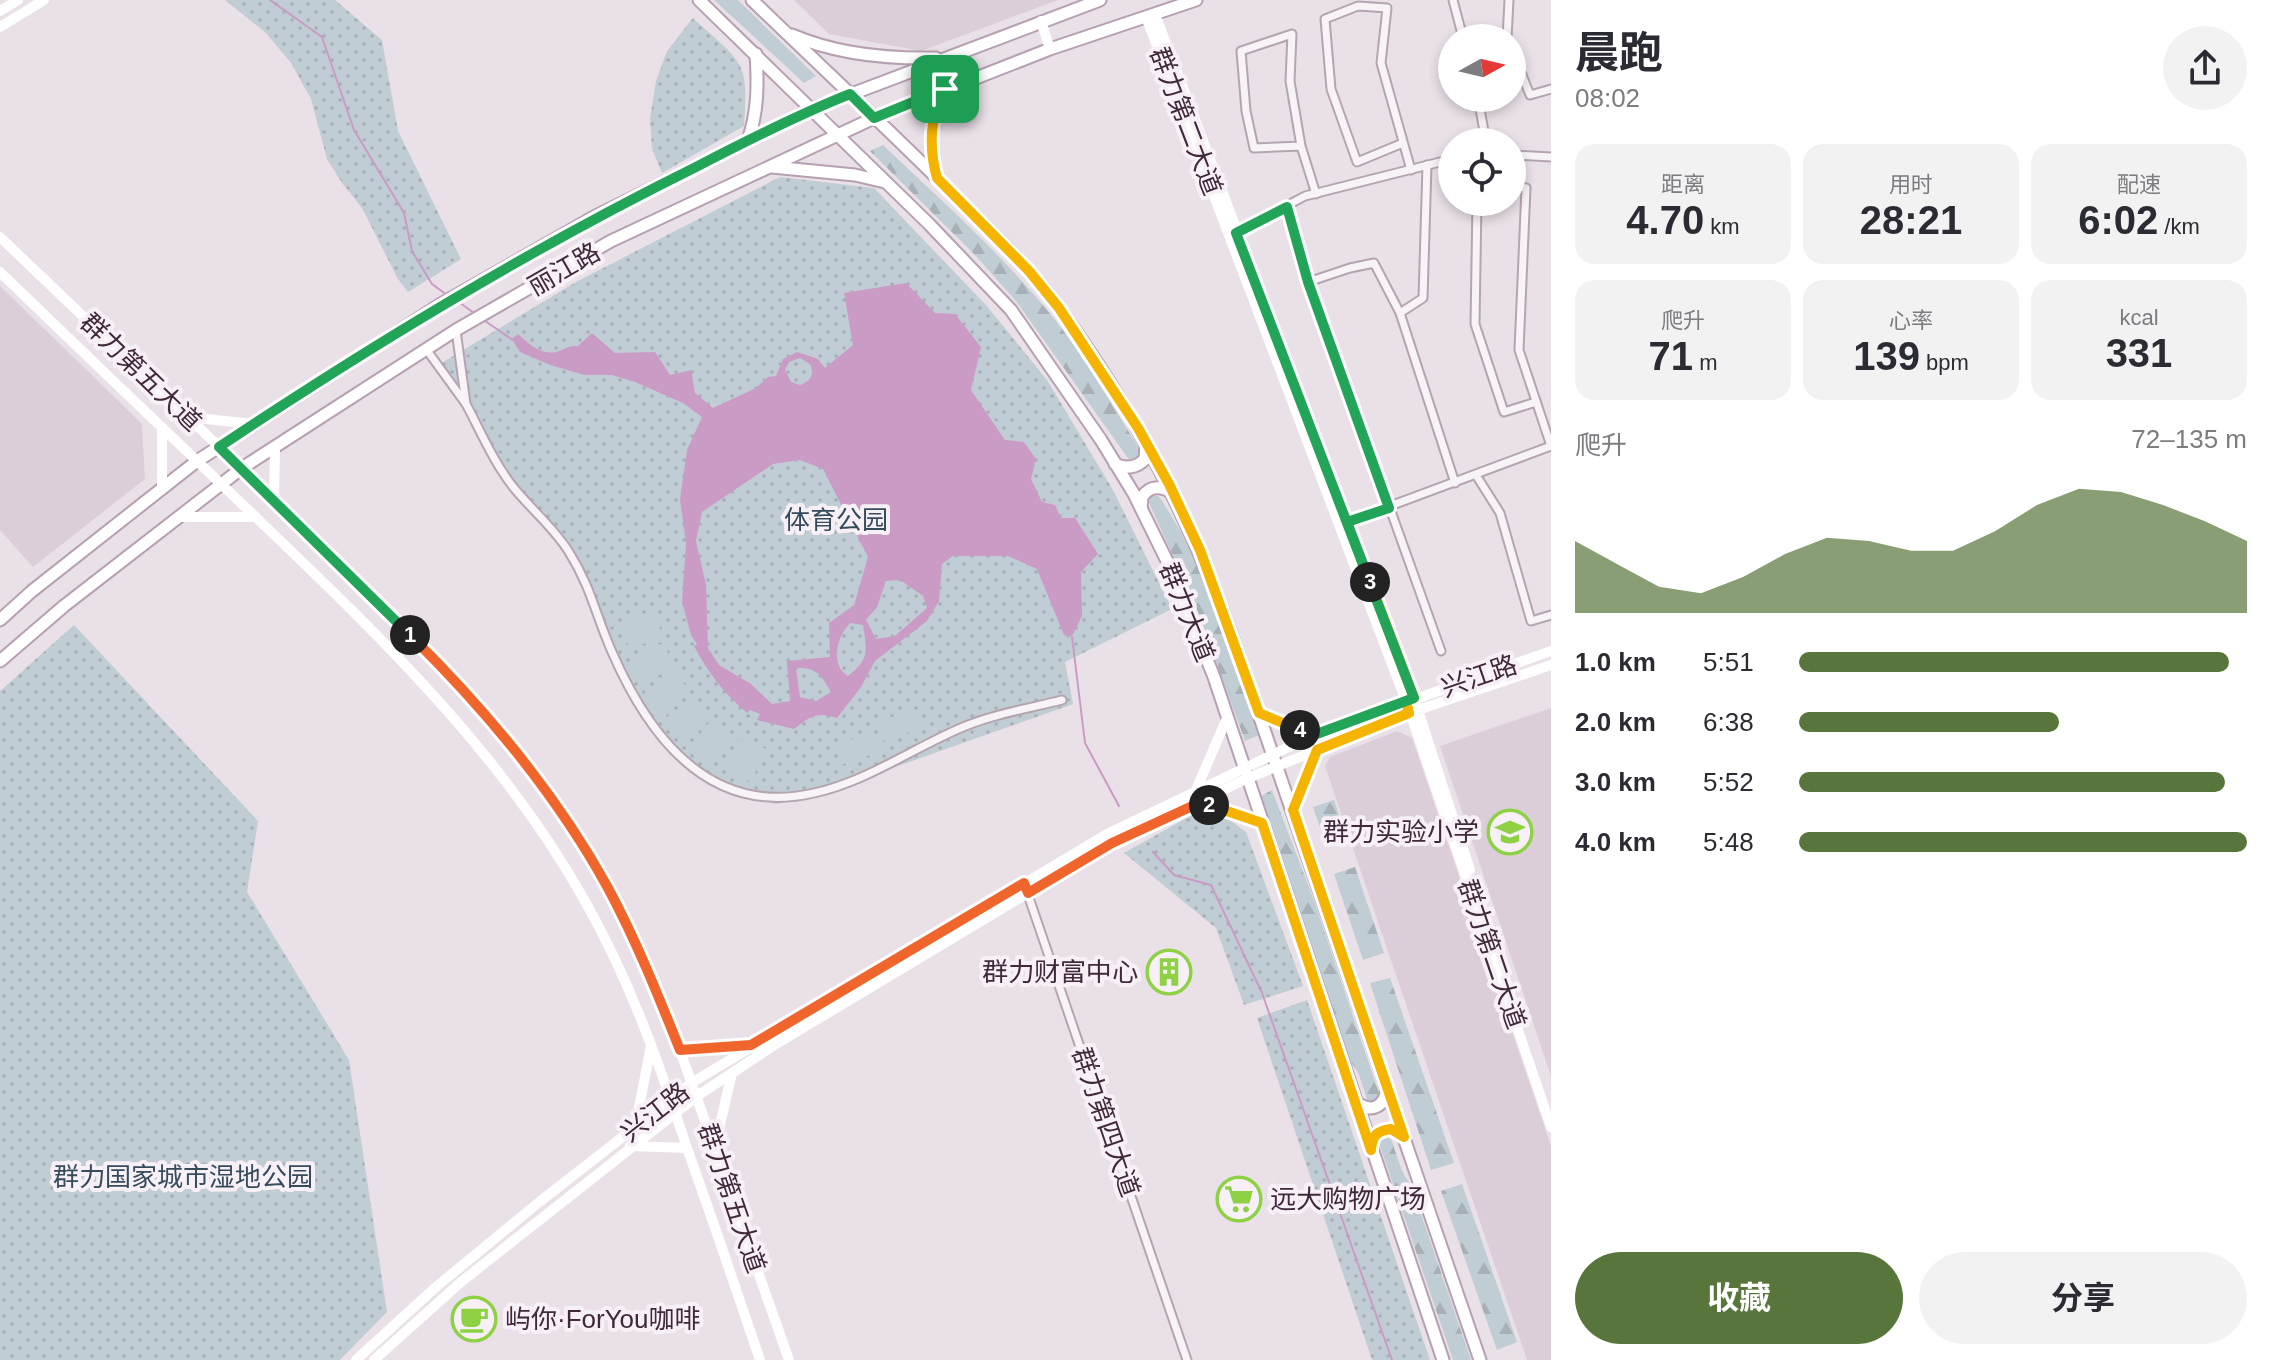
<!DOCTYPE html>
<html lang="zh">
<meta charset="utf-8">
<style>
body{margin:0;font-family:Arial,"Noto Sans SC",sans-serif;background:#f2f2f3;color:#2b2b33;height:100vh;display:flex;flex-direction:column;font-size:30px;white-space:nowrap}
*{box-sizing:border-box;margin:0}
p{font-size:26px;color:#7c7c81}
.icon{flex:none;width:44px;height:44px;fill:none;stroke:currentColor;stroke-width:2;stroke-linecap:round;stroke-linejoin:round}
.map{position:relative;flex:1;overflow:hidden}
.panel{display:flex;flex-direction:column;background:#fff;width:720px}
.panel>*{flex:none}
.needle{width:52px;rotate:82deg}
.fabs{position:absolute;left:1438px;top:24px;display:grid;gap:16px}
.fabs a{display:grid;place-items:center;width:88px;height:88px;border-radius:50%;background:#fff;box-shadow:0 4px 12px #0003;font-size:40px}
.pin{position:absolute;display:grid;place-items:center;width:68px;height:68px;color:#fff;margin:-34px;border-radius:16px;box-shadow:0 4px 12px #0006}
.km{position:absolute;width:40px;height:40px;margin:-20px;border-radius:50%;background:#222;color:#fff;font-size:22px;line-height:40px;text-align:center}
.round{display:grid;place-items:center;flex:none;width:84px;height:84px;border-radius:42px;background:#f2f2f3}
.overview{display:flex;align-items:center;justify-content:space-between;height:136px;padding:0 24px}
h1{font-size:44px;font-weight:700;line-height:60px}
.figures{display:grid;grid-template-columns:repeat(3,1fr);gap:12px;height:136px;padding:8px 24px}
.figures div{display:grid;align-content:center;border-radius:20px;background:#f2f2f3;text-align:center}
.figures b{font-size:40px;font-weight:700}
.figures small{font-size:22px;font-weight:400}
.figures p{font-size:22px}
.chart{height:224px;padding:16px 24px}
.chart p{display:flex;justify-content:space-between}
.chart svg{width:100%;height:144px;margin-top:8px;fill:#58763b;opacity:.7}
.primary-button{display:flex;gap:16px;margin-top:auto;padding:16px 24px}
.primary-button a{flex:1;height:92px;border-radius:48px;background:#58763b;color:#fff;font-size:32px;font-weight:700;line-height:92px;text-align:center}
.primary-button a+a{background:#f2f2f3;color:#2b2b33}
ul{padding:0 24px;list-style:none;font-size:26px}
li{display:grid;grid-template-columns:128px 96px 1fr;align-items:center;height:60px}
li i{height:20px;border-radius:10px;background:#58763b}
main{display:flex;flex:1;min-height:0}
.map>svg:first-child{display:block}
.built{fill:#dcced8}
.forest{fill:url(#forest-firs)}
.park{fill:url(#park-dots)}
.pitch{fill:#c1cdd4}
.water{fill:#ca9bc4;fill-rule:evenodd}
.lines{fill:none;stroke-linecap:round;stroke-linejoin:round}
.stream{stroke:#ca9bc4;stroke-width:2}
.minor-casing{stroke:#b4a5b1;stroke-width:11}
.primary-casing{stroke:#b6a0b1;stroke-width:15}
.minor{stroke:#f8f3f7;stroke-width:7}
.secondary{stroke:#fff;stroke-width:10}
.primary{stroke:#fff;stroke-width:11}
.split-1-casing{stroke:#fff;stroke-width:16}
.split-2-casing{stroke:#fff;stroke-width:16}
.split-3-casing{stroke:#fff;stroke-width:16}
.split-4-casing{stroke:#fff;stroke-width:16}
.split-5-casing{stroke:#fff;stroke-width:16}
.split-1{stroke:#22a559;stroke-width:10}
.split-2{stroke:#f0652b;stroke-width:10}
.split-3{stroke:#f5b400;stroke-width:10}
.split-4{stroke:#22a559;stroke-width:10}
.split-5{stroke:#f5b400;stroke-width:10}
.labels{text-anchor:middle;stroke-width:8;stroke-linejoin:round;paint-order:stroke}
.street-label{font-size:26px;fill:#41293b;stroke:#f7f0f6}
.park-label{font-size:26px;fill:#364c5d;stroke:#f7f0f6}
.poi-label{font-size:26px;fill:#41293b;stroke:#f7f0f6;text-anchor:end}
</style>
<main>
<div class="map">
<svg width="1551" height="1360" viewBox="0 0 1551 1360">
<defs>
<pattern id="forest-firs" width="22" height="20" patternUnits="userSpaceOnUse" patternTransform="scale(2)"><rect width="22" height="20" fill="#c1cdd4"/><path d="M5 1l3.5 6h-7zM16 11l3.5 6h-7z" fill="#a7b0b7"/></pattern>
<pattern id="park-dots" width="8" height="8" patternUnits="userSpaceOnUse" patternTransform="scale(2)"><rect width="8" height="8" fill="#c1cdd4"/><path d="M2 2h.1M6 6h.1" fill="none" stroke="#a7b0b7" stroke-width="1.8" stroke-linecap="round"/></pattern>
</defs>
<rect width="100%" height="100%" fill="#eae0e8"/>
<g class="built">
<polygon points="794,0 1058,0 921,51 829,34"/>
<polygon points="0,286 142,424 145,479 33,567 0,530"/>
<polygon points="1551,708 1551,1076 1440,746"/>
<polygon points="1397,731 1412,738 1551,1146 1551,1360 1527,1360 1325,766 1330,757"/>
</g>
<g class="forest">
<polygon points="714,0 738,0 816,76 804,83"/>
<path d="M 883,145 C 943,202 1005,257 1056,321 C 1087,361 1113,406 1140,450 L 1141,456 L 1130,461 L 1016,301 L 974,254 L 870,151 Z"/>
<polygon points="1152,496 1158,496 1161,499 1181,532 1200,573 1259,735 1245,741 1198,612 1150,505 1148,499"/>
<polygon points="1272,790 1313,898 1380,1096 1373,1103 1368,1102 1358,1072 1349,1060 1261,796"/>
<polygon points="1334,800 1346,836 1325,842 1313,807"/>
<polygon points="1355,867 1384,953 1363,960 1334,874"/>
<polygon points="1390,978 1454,1163 1431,1170 1370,983"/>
<polygon points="1384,1136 1391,1139 1402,1171 1412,1188 1471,1360 1453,1360 1379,1143"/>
<polygon points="1462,1184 1517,1342 1497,1350 1441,1191"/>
</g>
<g class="park">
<polygon points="225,0 335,0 382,40 398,131 461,259 408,292 398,279 362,208 342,183 327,159 311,99 291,63 266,33"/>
<path d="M 693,18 C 740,62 750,58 744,126 L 662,173 L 652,149 L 650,118 L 656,81 L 667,51 Z"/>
<polygon points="780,177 874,188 986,305 1047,380 1113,490 1172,609 1065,662 1073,704 816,795 776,804 716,788 679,761 642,709 607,647 591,583 568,543 511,477 435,367 576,282"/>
<polygon points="74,625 258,821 247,892 349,1060 387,1312 340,1360 0,1360 0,691"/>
<polygon points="1219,812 1246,832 1303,986 1244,1005 1216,928 1124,853 1192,815"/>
<polygon points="1307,1000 1430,1360 1372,1360 1257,1018"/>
</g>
<g class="pitch">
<polygon points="655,611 663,638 629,648 621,621"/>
<polygon points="663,643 675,667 642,684 630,659"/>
<polygon points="677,672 689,692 659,714 644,692"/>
<polygon points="693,698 708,716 680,740 663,720"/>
<polygon points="915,709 922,728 883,741 876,722"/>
<polygon points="712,719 731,736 707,764 688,748"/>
<polygon points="874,732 880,752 841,765 835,745"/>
<polygon points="740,737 766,749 751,782 725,770"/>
</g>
<path class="water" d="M 906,283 L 935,313 L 955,314 L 981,347 L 971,390 L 1005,440 L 1024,442 L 1036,459 L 1031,479 L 1042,502 L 1055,505 L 1061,518 L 1075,518 L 1098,554 L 1081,572 L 1082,616 L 1072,636 L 1064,635 L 1037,569 L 1008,556 L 953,556 L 942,564 L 939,601 L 927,621 L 875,661 L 861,687 L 837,718 C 816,711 810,717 794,729 L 757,720 L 760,714 L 750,710 L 747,713 C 724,693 708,673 694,646 L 697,644 L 691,635 L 682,602 L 686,544 L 680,499 L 687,450 L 702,417 L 683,403 L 635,382 L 612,375 L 585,375 L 550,365 L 520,352 L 512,339 L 518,334 C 529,344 542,357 559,351 C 567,348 569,346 578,346 L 592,333 L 615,353 L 655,352 L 670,375 L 691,370 L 695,393 L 713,408 L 756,388 L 768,377 L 776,376 L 783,359 L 797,352 L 818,359 L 825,368 L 853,345 L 844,293 ZM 800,358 L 810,364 C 815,374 810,382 800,385 L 791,382 L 785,370 L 789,362 ZM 800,460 L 823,469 L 868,557 L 854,605 L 829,623 L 830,657 L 787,661 L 790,701 L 772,704 L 751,684 L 719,665 L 708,648 L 706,585 L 696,541 L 702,512 L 773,464 ZM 900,580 L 923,596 L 927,608 L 895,636 L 876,639 L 866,620 L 877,607 L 886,581 ZM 850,623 L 863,625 C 867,651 870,659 848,676 C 829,664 837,637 850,623 ZM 796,668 C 816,667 822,675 831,692 L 816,701 L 800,697 Z"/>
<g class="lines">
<g class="stream">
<polyline points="270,0 322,37 354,130 404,213 412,251 432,284 447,295"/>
<polyline points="456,300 474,313"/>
<polyline points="482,319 513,340"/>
<polyline points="1072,637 1085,743 1119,806"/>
<polyline points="1153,852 1174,875 1211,885 1262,993 1392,1360"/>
</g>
<g class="minor-casing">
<g id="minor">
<polyline points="1453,0 1463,38"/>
<polyline points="1507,38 1509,0"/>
<polyline points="1512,50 1530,95 1551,89"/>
<polyline points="1478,98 1486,142"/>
<polyline points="1403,143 1357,162 1331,89 1325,19 1358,6 1387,8 1381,63 1411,170"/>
<polyline points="1301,146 1254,148 1246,111 1241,51 1292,34 1290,81 1301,146 1316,194"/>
<polyline points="1512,155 1551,157"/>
<polyline points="1512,186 1526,188 1519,350 1551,446"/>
<polyline points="1477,202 1475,324 1504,412 1536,402"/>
<polyline points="1287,207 1306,274 1441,651"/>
<polyline points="1236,233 1305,196 1452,159"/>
<polyline points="1308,282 1350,268 1374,263 1400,313 1423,298 1427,165"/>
<polyline points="1400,313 1455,483"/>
<polyline points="426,349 466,404 456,330"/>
<path d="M 466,404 C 481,432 494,463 514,488 C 532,510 554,528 569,552 C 591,587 596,616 612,652 C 649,737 710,817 814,793 C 868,781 913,748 963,727 C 994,714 1030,708 1062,700"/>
<polyline points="1476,475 1500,513 1531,621 1551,615"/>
<polyline points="1347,522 1551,446"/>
<polyline points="1026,889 1187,1360"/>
</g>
</g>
<g class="primary-casing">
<g id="primary">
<polyline points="699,0 929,224 1011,310 1101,440 1134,494 1169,565 1214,677 1443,1360"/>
<path d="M 752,0 C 821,67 893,133 961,202 C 995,236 1031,269 1059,308 C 1135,411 1190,519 1233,639 L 1480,1360"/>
<path d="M 792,35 C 836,54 888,59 936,58"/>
<path d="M 748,140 C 758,112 758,84 756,54"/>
<polyline points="772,167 855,175 885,182"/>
<path d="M 937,177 C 929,150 929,114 945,89"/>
<path d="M 1115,464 C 1126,469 1137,468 1145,459 L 1146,445"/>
<path d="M 1141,508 L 1142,497 C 1150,485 1161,486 1173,493"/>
<polyline points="0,620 32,591 197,461 441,304 594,217 812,109 1100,0"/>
<polyline points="0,661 64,606 242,468 456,330 611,241 874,118 1050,49 1196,0"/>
<path d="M 1355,1101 C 1370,1114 1384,1108 1387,1089"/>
<path d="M 1371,1148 C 1372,1135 1378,1131 1391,1129 L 1404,1136"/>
</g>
</g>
<use href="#minor" class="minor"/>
<g class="secondary">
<polyline points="0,11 18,0"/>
<polyline points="1155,14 1414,698 1470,870"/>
<polyline points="1146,17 1406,701 1551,1127"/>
<polyline points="1041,21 1050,49"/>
<polyline points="0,27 44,0"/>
<path d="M 0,237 C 112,344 224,450 334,559 C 436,660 537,761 608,888 C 652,967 682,1055 712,1141 C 738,1214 764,1287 789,1360"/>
<path d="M 0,272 C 88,357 177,442 265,526 C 385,641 505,757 586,903 C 630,981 659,1063 687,1148 C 712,1218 736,1289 760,1360"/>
<polyline points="188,417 253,424"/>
<polyline points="162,427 162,489"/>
<polyline points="274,500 275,447"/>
<polyline points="179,517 256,517"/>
<polyline points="1259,713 1314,735"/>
<polyline points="1196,790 1227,718"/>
<polyline points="1201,802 1262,823"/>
<polyline points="1293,810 1317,750"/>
<polyline points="680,1050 749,1046"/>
<polyline points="635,1128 651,1046"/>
<polyline points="630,1146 687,1148"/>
<polyline points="715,1146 732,1073"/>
<polyline points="356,1360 436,1287 538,1203 693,1082 1107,834 1314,735 1551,651"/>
<polyline points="374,1360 461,1282 697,1096 776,1044 1028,893 1112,843 1248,778 1409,713 1551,665"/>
</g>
<use href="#primary" class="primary"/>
</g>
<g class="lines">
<g class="split-1-casing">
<path id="split-1" d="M 410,635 L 219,447 C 373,344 530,249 696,167 C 746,141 797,115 850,94 L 874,118 L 945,89"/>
</g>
<g class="split-2-casing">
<path id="split-2" d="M 410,635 C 486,710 557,795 608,888 C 636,940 658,995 680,1050 L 751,1045 L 1024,883 L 1028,893 L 1112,843 L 1201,802 L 1209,805"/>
</g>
<g class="split-3-casing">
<path id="split-3" d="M 1209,805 L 1262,823 L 1371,1150 C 1372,1136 1376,1131 1391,1129 L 1404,1137 L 1293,810 L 1317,750 L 1409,713 L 1406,701 L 1414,698 L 1370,582"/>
</g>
<g class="split-4-casing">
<polyline id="split-4" points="1300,730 1314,735 1414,698 1236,233 1287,207 1308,282 1389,508 1347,522 1370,582"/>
</g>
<g class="split-5-casing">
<path id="split-5" d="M 945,89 C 929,114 929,150 937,178 L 1029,271 L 1059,308 L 1138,428 L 1169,484 L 1200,550 L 1259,713 L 1300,730"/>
</g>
<use href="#split-1" class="split-1"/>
<use href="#split-2" class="split-2"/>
<use href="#split-3" class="split-3"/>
<use href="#split-4" class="split-4"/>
<use href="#split-5" class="split-5"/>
</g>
<defs>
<g id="school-ring" transform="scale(2.3)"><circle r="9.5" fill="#f7f0f6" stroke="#8ed144" stroke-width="1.5"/><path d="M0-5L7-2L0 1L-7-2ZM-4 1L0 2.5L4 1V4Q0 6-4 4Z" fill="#8ed144"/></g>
<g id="building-ring" transform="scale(2.3)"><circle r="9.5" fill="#f7f0f6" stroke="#8ed144" stroke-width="1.5"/><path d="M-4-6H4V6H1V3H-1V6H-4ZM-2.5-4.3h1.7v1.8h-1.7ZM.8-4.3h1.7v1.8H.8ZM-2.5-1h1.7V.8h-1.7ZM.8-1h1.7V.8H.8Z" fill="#8ed144"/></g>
<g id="supermarket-ring" transform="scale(2.3)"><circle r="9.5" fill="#f7f0f6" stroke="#8ed144" stroke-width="1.5"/><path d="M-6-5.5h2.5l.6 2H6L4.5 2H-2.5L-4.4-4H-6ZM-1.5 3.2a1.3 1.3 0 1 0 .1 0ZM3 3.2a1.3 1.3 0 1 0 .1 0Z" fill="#8ed144"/></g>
<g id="cafe-ring" transform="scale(2.3)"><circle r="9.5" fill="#f7f0f6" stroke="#8ed144" stroke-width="1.5"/><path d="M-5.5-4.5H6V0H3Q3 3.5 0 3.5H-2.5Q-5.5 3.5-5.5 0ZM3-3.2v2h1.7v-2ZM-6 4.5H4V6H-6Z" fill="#8ed144"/></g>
</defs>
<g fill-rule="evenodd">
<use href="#school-ring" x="1510" y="832"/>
<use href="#building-ring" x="1169" y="972"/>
<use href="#supermarket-ring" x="1239" y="1199"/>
<use href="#cafe-ring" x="474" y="1319"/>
</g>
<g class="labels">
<g class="street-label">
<text transform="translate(1186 121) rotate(69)" y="9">群力第二大道</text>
<text transform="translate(564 269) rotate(-30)" y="9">丽江路</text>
<text transform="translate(141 372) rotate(44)" y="9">群力第五大道</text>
<text transform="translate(1187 612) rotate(68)" y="9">群力大道</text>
<text transform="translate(1479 676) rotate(-19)" y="9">兴江路</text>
<text transform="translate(1492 954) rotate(71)" y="9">群力第二大道</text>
<text transform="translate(655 1112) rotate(-38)" y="9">兴江路</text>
<text transform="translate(1106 1122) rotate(71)" y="9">群力第四大道</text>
<text transform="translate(732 1198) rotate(71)" y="9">群力第五大道</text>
</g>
<g class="park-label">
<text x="836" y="529">体育公园</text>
<text x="183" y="1186">群力国家城市湿地公园</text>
</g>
<g class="poi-label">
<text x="1479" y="841">群力实验小学</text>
<text x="1138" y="981">群力财富中心</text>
<text x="1270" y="1208" text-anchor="start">远大购物广场</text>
<text x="505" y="1328" text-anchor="start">屿你·ForYou咖啡</text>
</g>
</g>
</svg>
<div class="fabs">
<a><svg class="needle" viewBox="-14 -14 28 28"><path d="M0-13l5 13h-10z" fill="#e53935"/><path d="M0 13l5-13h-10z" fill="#7c7c81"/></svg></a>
<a><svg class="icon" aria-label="locate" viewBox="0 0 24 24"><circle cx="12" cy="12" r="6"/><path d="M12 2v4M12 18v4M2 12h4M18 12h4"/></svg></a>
</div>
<div class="pin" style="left:945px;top:89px;background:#1e9e55"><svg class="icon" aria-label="arrive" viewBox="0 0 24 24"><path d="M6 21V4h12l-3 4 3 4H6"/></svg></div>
<b class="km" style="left:410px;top:635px">1</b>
<b class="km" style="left:1209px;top:805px">2</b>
<b class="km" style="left:1370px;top:582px">3</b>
<b class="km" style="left:1300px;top:730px">4</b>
</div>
<section class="panel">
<div class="overview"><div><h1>晨跑</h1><p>08:02</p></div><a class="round"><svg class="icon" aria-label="share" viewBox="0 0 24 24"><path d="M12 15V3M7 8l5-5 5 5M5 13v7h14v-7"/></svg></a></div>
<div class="figures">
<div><p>距离</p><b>4.70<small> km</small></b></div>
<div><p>用时</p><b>28:21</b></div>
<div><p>配速</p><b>6:02<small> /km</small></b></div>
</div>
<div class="figures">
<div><p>爬升</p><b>71<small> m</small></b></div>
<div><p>心率</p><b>139<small> bpm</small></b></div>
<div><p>kcal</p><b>331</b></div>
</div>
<div class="chart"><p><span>爬升</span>72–135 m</p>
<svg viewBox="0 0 160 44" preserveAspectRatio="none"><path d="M0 44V22L10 29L20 36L30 38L40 33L50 26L60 21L70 22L80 25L90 25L100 19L110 11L120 6L130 7L140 11L150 16L160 22V44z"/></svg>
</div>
<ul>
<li><b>1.0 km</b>5:51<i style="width:96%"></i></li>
<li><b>2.0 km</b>6:38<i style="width:58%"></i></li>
<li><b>3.0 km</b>5:52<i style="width:95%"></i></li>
<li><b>4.0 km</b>5:48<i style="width:100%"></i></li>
</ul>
<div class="primary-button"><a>收藏</a><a>分享</a></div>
</section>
</main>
